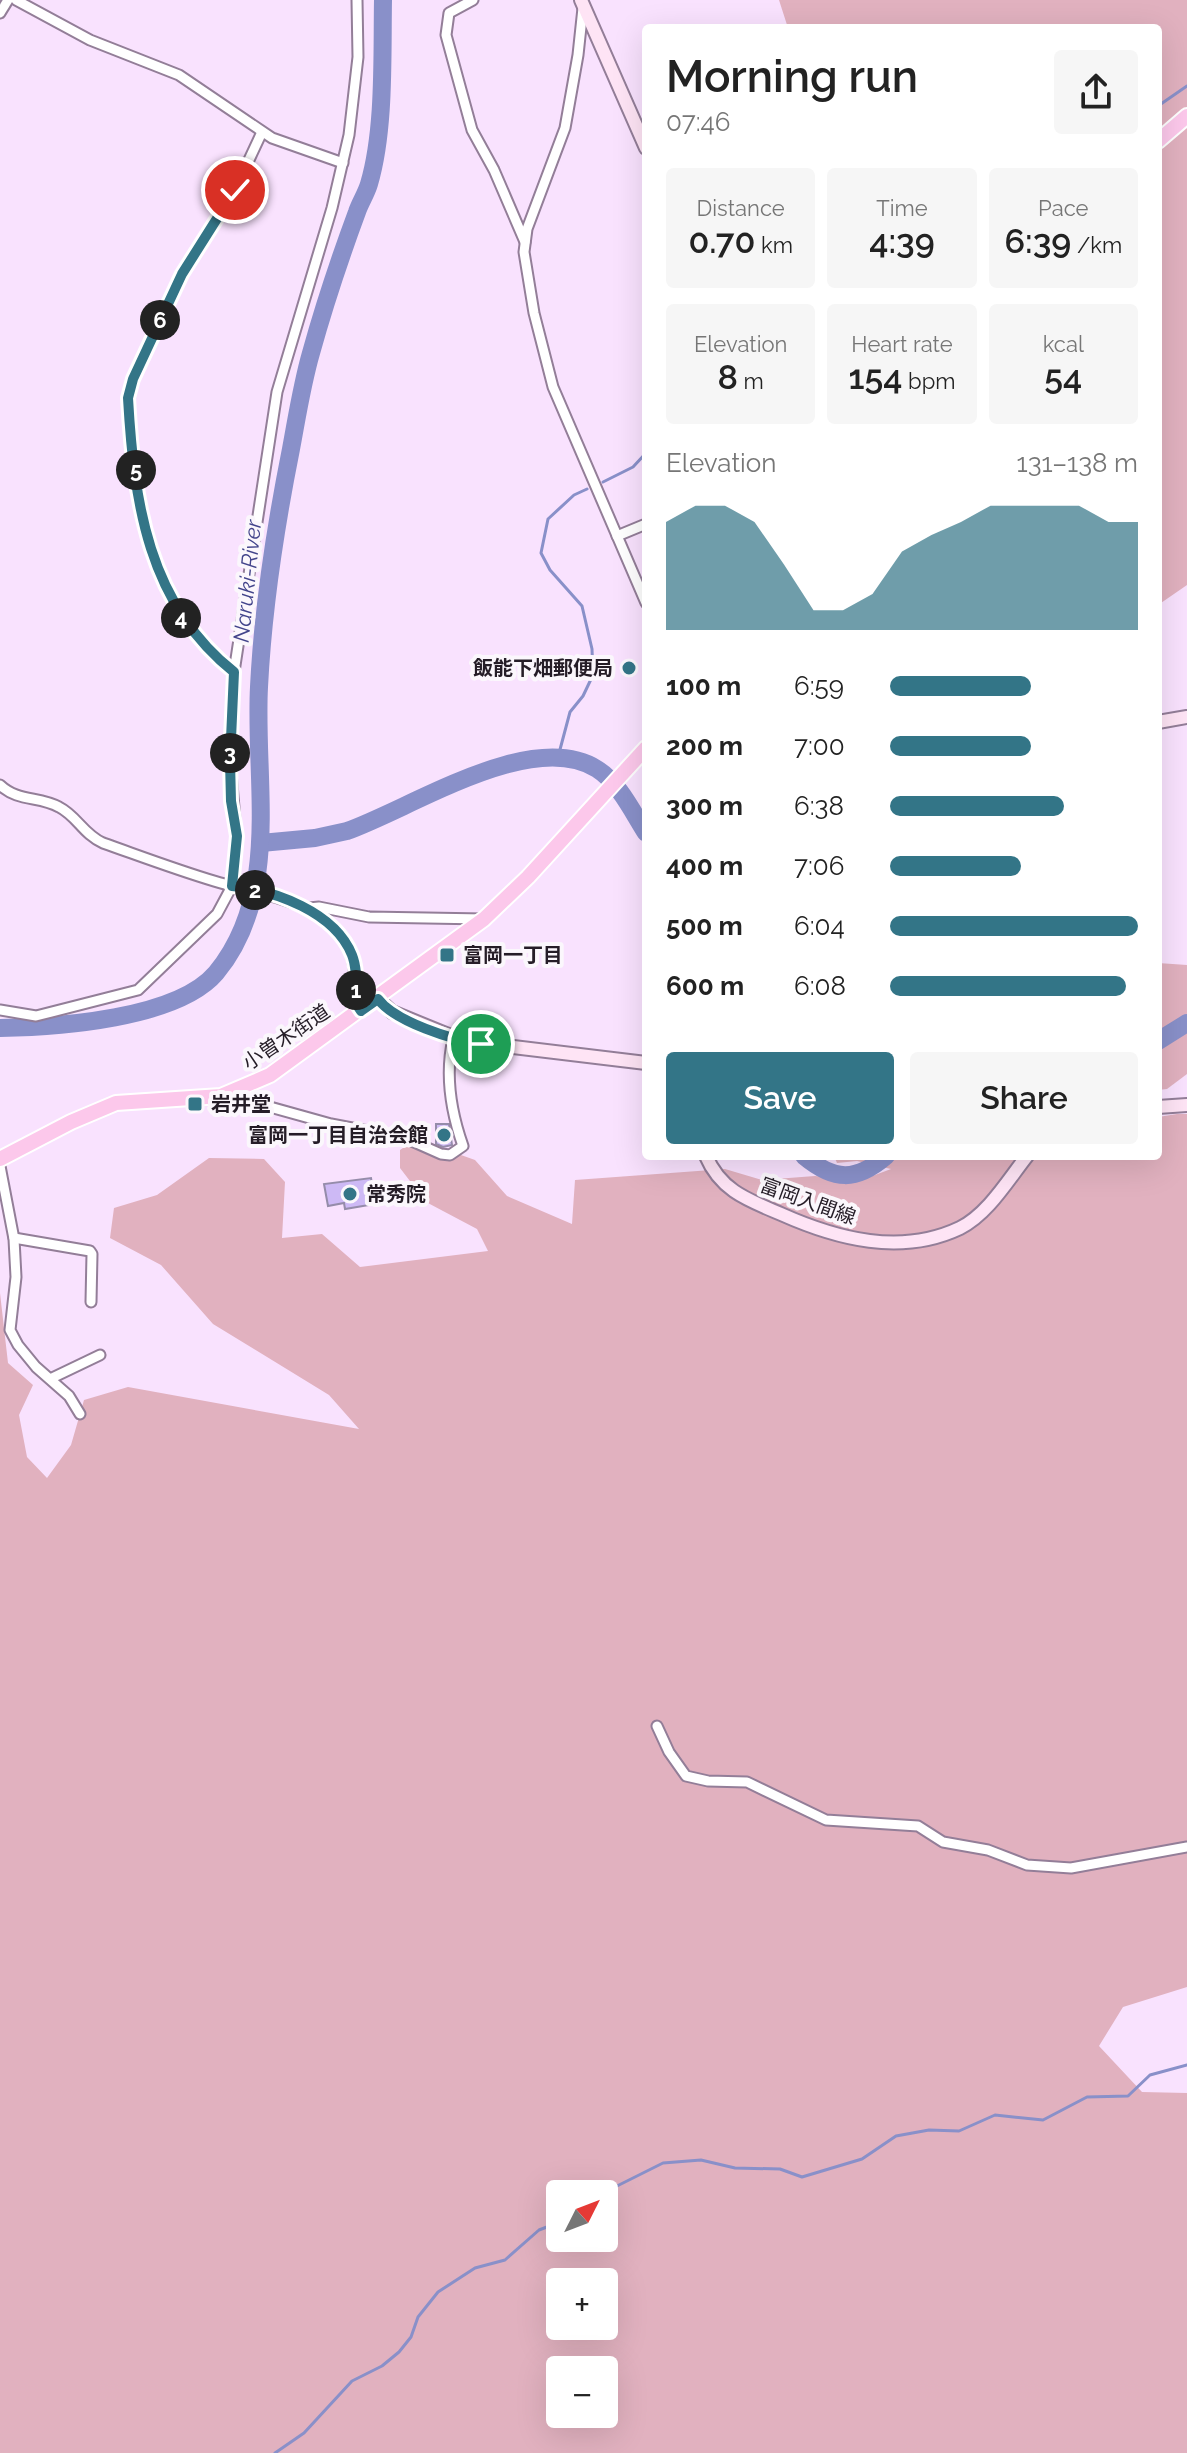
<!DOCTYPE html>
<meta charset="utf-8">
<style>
body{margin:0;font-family:Raleway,"Noto Sans JP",sans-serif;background:#f6f6f6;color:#222;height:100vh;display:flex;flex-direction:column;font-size:30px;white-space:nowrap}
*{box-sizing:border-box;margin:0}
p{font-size:26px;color:#767676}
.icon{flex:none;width:44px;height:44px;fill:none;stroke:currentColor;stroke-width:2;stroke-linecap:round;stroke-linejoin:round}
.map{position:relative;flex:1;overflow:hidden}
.details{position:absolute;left:642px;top:24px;width:520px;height:1136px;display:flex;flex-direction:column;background:#fff;border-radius:8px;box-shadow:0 8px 32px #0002}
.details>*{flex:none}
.needle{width:52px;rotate:48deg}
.buttons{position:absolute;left:546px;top:2180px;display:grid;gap:16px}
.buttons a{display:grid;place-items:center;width:72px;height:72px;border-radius:8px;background:#fff;box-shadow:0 8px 32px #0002;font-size:40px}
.pin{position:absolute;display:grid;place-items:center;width:68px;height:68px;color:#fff;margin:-34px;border:4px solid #fff;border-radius:50%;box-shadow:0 2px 8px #0007}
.km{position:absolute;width:40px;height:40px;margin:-20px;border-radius:50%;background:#222;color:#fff;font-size:22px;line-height:40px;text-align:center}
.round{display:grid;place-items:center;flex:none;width:84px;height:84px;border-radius:8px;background:#f6f6f6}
.overview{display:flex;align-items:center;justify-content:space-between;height:136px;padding:0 24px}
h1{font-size:44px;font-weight:600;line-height:60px}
.stats{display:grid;grid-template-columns:repeat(3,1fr);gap:12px;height:136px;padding:8px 24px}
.stats div{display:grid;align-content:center;border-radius:8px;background:#f6f6f6;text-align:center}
.stats b{font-size:34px;font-weight:600}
.stats small{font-size:22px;font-weight:400}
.stats p{font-size:22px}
.chart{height:224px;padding:16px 24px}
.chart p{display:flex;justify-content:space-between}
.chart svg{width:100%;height:144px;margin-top:8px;fill:#337587;opacity:.7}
.button{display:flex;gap:16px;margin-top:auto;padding:16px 24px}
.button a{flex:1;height:92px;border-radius:8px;background:#337587;color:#fff;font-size:32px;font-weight:600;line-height:92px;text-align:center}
.button a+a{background:#f6f6f6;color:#222}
ul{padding:0 24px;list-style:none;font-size:26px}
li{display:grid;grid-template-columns:128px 96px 1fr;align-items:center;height:60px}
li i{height:20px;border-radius:10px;background:#337587}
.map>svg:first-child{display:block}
.green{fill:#e1b1bf;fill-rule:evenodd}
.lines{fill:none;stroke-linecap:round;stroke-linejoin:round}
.stream{stroke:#8990c9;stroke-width:3}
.river{stroke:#8990c9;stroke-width:18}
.building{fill:#cdb9f5;stroke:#958caa;stroke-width:2}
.street-casing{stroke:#937e98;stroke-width:13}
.secondary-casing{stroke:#937e98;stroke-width:16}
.primary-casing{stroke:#fff;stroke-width:18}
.street{stroke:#fff;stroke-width:9}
.secondary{stroke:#fee4f5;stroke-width:12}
.primary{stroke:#fcc8eb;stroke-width:14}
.route-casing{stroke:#fff;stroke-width:16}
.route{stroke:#337587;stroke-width:10}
.poi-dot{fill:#337587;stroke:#fbf7fc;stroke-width:3}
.labels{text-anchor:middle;stroke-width:8;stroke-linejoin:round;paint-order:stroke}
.poi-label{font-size:20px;font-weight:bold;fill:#251d27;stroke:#fbf7fc;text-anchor:start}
.street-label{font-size:20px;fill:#251d27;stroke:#fbf7fc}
.water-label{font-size:22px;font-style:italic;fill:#42448b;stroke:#fbf7fc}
</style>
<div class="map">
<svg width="1187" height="2453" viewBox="0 0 1187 2453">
<rect width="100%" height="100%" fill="#f9e2fe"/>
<g class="green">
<polygon points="779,0 1187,0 1187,585 1158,605 1158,28 788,28"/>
<polygon points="1158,963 1187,965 1187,1074 1167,1089 1158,1090"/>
<path d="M 1177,1114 L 1187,1114 L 1187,1987 L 1123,2007 L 1099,2046 L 1142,2092 L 1187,2093 L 1187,2453 L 0,2453 L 0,1293 L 8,1363 L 33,1385 L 19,1415 L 27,1457 L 47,1478 L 71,1445 L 84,1400 L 128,1387 L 359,1429 L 329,1395 L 213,1324 L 161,1265 L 110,1238 L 114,1208 L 157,1195 L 209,1158 L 264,1159 L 285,1182 L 282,1238 L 322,1234 L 360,1267 L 488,1251 L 477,1229 L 426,1202 L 400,1168 L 400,1150 L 416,1139 L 475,1160 L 507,1196 L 572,1224 L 575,1180 L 725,1169 L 762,1180 L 815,1176 L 859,1181 L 891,1169 L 857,1161 L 837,1163 L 834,1156 L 1158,1156 L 1158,1117 ZM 560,2194 L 604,2194 L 604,2238 L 560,2238 ZM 560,2282 L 604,2282 L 604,2326 L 560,2326 ZM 560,2370 L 604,2370 L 604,2414 L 560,2414 Z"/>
</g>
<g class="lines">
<g class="stream">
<polyline points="1158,106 1187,86"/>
<polyline points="603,482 633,467 646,453"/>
<polyline points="558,757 570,712 583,696 593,675 592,649 582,606 550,570 541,553 548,519 574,495 587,489"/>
<polyline points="601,2194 663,2163 701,2160 735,2168 780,2169 802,2177 862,2159 896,2136 929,2130 959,2131 995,2115 1043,2120 1087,2097 1128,2096 1150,2075 1187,2065"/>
<polyline points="275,2453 304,2433 352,2381 382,2366 399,2352 411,2337 418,2317 438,2292 475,2268 505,2260 539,2230 560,2222"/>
</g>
<g class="river">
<path d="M 261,843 L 315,838 L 347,831 C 412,808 532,728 597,769 C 619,783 632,811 646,833"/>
<path d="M 0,1028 C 57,1027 177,1019 216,973 C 282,893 254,782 259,687 C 263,606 275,529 291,449 C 297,417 302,384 311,353 C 324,306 340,258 357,212 C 360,203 366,194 369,184 C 385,130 382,56 383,0"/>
<polyline points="1158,1041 1187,1023"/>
<path d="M 804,1156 C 834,1181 856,1182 886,1156"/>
</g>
</g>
<g class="building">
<polygon points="436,1124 449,1124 452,1145 443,1147 436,1144"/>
<polygon points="371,1178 375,1204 345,1209 344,1203 328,1206 324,1184"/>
</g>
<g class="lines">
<g class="street-casing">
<g id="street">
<polyline points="16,0 90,40 179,75 272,138 343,163"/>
<polyline points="473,0 449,13 446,35 472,130 494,170 525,242"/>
<polyline points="583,8 578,55 565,128 527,229 524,252 534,313 553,387 646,603"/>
<polyline points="0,13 8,0"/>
<path d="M 262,132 L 235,190 L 182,274 L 133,379 L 128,398 C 132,502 149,605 234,672 L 277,392 L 332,208 L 349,135 L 358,57 L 357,0"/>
<polyline points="617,536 646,524"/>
<path d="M 0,785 C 18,802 39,796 59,807 C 77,816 83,834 103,843 C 140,856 177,870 214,881 C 264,896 316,898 347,946 C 360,966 349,992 361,1011"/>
<polyline points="309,908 319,907 369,917 484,919"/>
<polyline points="0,1010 36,1016 138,990 217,914 232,886 237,842 230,761 234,672"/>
<path d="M 235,1092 L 241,1099 L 331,1124 L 405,1138 L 441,1154 L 450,1155 L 463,1146 C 451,1112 445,1074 453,1039"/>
<polyline points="0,1166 14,1239 16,1277 10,1330 18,1345 36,1367 69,1396 80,1414"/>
<polyline points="14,1238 90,1251 92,1254 91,1302"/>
<polyline points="52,1378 100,1355"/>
<polyline points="657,1726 669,1752 686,1776 708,1781 747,1782 826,1820 918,1826 943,1842 988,1850 1027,1865 1071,1868 1187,1847"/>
</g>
</g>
<g class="secondary-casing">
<g id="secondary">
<polyline points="581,0 646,148"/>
<polyline points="1158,722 1187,717"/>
<polyline points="378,999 392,1012 463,1041 646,1063"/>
<polyline points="1158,1107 1187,1105"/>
<path d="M 706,1156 C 721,1191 748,1200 781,1214 C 837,1239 901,1256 960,1228 C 988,1214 1008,1180 1027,1156"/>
</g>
</g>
<g class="primary-casing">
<g id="primary">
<polyline points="1158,141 1187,116"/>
<polyline points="0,1159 71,1122 116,1103 221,1096 270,1075 484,919 528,877 646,748"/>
</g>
</g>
<use href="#street" class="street"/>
<use href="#secondary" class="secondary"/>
<use href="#primary" class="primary"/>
</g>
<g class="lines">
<g class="route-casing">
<path id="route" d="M 235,190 L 182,274 L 133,379 L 128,398 C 134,502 148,604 234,672 L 230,761 L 231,801 L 237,836 L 232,886 C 274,890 335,912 352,955 C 358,970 356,989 357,1005 L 361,1011 L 378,999 C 395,1022 453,1040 481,1044"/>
</g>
<use href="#route" class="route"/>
</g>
<g class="poi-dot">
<circle cx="629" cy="668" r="8"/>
<rect x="439" y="947" width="16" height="16" rx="4"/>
<rect x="187" y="1096" width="16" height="16" rx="4"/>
<circle cx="444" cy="1135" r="8"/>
<circle cx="350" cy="1194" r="8"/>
</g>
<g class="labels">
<g class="poi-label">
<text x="613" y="675" text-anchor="end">飯能下畑郵便局</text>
<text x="463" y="962">富岡一丁目</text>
<text x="211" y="1111">岩井堂</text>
<text x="428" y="1142" text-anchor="end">富岡一丁目自治会館</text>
<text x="366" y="1201">常秀院</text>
</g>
<g class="street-label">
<text transform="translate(286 1037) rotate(-34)" y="7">小曽木街道</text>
<text transform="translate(808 1201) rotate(20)" y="7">富岡入間線</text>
</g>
<g class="water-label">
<text transform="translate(247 581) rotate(-84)" y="8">Naruki-River</text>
</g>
</g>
</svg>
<div class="buttons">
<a><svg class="needle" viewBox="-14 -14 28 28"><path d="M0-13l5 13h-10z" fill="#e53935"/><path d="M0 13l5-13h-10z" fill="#767676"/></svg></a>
<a>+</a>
<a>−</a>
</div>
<div class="pin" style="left:481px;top:1044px;background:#1e9e55"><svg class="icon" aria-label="arrive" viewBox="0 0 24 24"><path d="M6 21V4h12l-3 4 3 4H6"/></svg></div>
<div class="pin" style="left:235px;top:190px;background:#d93025"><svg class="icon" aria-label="check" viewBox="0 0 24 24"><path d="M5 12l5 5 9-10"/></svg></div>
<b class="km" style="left:356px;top:990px">1</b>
<b class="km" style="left:255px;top:890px">2</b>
<b class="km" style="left:230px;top:753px">3</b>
<b class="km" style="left:181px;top:618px">4</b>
<b class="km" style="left:136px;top:470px">5</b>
<b class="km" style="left:160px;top:320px">6</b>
<section class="details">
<div class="overview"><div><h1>Morning run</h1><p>07:46</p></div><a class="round"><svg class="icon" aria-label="share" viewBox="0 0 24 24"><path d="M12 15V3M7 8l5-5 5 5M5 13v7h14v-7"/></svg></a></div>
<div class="stats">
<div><p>Distance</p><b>0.70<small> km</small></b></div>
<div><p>Time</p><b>4:39</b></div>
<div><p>Pace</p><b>6:39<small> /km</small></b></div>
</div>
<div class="stats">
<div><p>Elevation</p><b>8<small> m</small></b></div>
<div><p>Heart rate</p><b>154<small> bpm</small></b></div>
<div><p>kcal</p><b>54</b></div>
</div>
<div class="chart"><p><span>Elevation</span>131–138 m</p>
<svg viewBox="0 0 160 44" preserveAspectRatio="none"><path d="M0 44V11L10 6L20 6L30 11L40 24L50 38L60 38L70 33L80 20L90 15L100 11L110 6L120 6L130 6L140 6L150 11L160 11V44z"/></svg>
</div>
<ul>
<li><b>100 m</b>6:59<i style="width:57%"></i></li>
<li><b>200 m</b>7:00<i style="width:57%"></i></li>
<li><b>300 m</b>6:38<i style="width:70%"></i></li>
<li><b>400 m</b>7:06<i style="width:53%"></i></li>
<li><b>500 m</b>6:04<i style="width:100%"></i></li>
<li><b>600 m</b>6:08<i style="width:95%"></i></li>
</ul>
<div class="button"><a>Save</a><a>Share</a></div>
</section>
</div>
